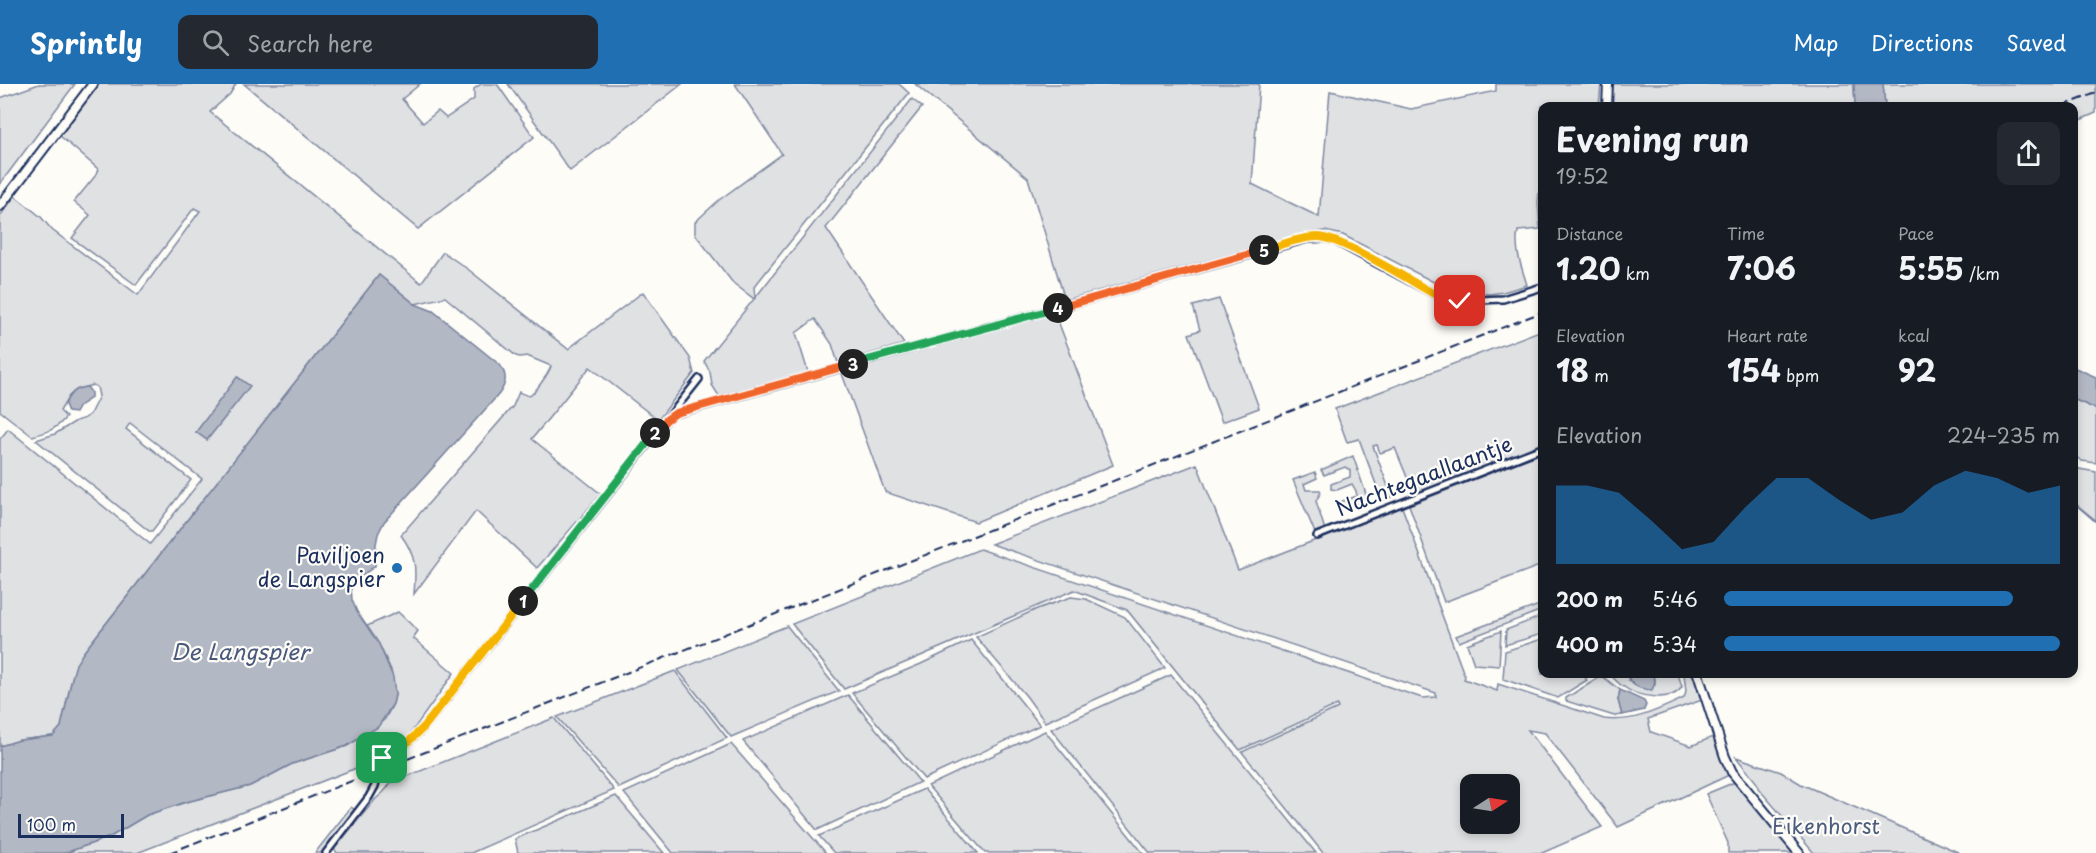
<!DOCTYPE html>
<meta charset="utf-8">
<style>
body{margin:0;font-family:"Playpen Sans",sans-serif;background:#242831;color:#f1f3f6;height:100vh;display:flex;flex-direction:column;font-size:22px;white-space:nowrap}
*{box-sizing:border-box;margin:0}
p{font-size:20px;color:#9ea1a6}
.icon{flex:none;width:33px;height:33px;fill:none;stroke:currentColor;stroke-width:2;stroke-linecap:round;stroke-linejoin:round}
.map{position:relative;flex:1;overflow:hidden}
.side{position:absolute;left:1538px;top:18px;width:540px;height:576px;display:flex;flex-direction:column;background:#171b24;border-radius:12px;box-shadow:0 3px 9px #0003}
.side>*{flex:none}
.needle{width:39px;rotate:78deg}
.fabs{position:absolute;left:1460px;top:690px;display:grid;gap:12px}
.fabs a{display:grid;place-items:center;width:60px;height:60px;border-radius:12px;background:#171b24;box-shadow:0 3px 9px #0003;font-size:30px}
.scale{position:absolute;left:18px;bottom:15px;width:106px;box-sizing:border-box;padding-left:6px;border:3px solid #1b2f5e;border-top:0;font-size:16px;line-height:21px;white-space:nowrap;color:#1b2f5e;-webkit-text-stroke:4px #fdfcf7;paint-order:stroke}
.pin{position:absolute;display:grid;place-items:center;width:51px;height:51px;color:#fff;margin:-26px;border-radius:12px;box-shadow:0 3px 9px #0006}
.km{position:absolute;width:30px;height:30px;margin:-15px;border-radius:50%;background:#222;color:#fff;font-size:16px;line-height:30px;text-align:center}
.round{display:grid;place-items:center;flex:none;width:63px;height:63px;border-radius:12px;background:#242831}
.headline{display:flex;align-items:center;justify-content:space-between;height:102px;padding:0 18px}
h1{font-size:33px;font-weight:700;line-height:45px}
.stats{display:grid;grid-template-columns:repeat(3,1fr);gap:9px;height:102px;padding:6px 18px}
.stats div{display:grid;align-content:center}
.stats b{font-size:30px;font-weight:700}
.stats small{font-size:16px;font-weight:400}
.stats p{font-size:16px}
.chart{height:168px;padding:12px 18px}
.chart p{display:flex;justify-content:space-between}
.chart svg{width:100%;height:108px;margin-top:6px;fill:#1f6fb2;opacity:.7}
ul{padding:0 18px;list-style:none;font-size:20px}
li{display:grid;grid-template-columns:96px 72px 1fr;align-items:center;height:45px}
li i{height:15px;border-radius:8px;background:#1f6fb2}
header{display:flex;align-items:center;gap:36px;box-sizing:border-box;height:84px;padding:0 30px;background:#1f6fb2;color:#fff}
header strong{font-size:28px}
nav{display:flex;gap:33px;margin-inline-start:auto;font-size:21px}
.search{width:420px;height:54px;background:#242831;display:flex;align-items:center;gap:15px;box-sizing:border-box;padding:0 21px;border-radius:12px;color:#9ea1a6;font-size:22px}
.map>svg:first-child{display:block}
.green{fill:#e0e1e3;stroke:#7e88a0;stroke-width:1.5;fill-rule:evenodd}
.water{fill:#b3b8c5;stroke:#76819c;stroke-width:1.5}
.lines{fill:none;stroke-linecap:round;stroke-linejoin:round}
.stream{stroke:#76819c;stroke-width:2}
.street-casing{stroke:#1b2f5e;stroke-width:10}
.secondary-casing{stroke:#1b2f5e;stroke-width:12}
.street{stroke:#fdfcf7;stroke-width:5}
.secondary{stroke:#fdfcf7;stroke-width:8}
.rail{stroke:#1b2f5e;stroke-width:2;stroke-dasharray:9 4.5;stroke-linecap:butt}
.split-1-casing{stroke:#fff;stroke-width:12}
.split-2-casing{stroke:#fff;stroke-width:12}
.split-3-casing{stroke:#fff;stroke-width:12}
.split-4-casing{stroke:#fff;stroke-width:12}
.split-5-casing{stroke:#fff;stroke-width:12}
.split-6-casing{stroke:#fff;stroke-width:12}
.split-1{stroke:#f5b400;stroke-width:8}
.split-2{stroke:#22a559;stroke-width:8}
.split-3{stroke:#f0652b;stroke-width:8}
.split-4{stroke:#22a559;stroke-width:8}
.split-5{stroke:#f0652b;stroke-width:8}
.split-6{stroke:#f5b400;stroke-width:8}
.poi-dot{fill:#1f6fb2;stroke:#fdfcf7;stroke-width:2}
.labels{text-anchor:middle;stroke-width:4.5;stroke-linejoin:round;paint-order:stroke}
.street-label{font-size:21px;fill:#1b2f5e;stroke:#fdfcf7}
.poi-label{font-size:21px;fill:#1b2f5e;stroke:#fdfcf7;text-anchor:end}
.park-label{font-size:21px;fill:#4c5c7f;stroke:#fdfcf7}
.water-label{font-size:22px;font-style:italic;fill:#49587d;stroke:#fdfcf7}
</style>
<header>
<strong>Sprintly</strong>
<div class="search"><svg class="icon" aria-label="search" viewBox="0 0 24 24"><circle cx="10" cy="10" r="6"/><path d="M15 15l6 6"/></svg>Search here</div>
<nav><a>Map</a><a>Directions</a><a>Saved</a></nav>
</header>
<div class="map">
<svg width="2096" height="769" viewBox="0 0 2096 769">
<rect width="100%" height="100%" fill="#fdfcf7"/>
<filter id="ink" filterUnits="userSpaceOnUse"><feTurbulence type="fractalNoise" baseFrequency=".0167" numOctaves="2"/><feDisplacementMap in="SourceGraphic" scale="12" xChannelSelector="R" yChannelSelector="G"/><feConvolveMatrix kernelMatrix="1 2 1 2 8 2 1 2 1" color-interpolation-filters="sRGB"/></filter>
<g filter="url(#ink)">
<g class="green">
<polygon points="39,0 75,0 0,100 0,14"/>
<path d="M 99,0 L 236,0 L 230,10 L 210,28 L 421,199 L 443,168 L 469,186 L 568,265 L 643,208 L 690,274 L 694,289 L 658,336 L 590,283 L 532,355 L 601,410 L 537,484 L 476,427 L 414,510 C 416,485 417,473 401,451 L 513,322 L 519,308 C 520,309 529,312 529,312 C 534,311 550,287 551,282 L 527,272 L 520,273 L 516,272 L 445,213 L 415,220 L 379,191 L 83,569 L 72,594 L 61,643 L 53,652 L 20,656 L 0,662 L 0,355 L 8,345 L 150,460 L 202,395 L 130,339 L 126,345 L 191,396 L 152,447 L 149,447 L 36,356 L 55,350 L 76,337 L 85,334 L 90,330 L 99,312 L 97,303 L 93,301 L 82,304 L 69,312 L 60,327 L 66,333 C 57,345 46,349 32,352 L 0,327 L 0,132 L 15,112 L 41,133 L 52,146 L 138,211 L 200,127 L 194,124 L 136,201 L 72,154 L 90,131 L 74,118 L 96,91 L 98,85 L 60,52 ZM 238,293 L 249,302 L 207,356 L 196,348 Z"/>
<polygon points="244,0 420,0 402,15 423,39 438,27 446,34 474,15 474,5 481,0 497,0 534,53 418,145"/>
<polygon points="508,0 682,0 570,87"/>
<polygon points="735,0 899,0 909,9 754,203 755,214 912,15 922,23 826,144 904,260 838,279 832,260 815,235 796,249 808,288 719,312 712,301 710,288 704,277 754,215 733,199 695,150 695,138 719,116 782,70"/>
<path d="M 915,0 L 1259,0 L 1252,100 L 1319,133 L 1330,7 L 1411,25 L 1496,7 L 1496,0 L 1601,0 L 1599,22 L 1542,22 L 1542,107 L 1539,108 L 1538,119 L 1540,145 L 1518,147 C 1514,165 1522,184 1527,201 L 1503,208 L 1489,210 L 1451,207 L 1343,151 L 1325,147 L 1308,149 L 1065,216 L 1028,94 Z"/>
<polygon points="1612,0 1854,0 1855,22 1611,22"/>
<polygon points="1883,0 2096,0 2096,29 2073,39 2073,22 1885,22"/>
<polygon points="1219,215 1259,324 1222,338 1189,250 1200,246 1193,222"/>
<polygon points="1055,229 1113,381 976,438 885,408 841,287"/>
<polygon points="1542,246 1542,361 1414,410 1395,364 1380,369 1377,361 1373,362 1392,413 1382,416 1359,355 1347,358 1335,325"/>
<polygon points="2073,315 2096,325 2096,379 2082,377 2073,371"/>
<polygon points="1542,369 1542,481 1444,518 1409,421"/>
<polygon points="1353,372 1368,416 1353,422 1338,425 1337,419 1357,412 1356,407 1352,400 1337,406 1331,405 1331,400 1350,393 1350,386 1345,383 1324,391 1321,386"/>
<path d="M 1197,380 L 1238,486 L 1402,423 L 1465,593 L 1464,595 L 1497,607 L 1498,600 L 1604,635 C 1633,639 1658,626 1684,614 L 1686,608 L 1684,590 L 1694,590 L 1702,616 L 1648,635 L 1651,648 L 1691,662 L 1715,652 L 1729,691 L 1618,743 L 1545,649 L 1528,646 L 1602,743 L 1542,769 L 1323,769 L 1242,668 L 1338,624 L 1337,621 L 1240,666 L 1127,526 L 1074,506 L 844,605 L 792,540 L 980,465 L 1422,614 L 1436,613 L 1436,609 L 991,460 ZM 1470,700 L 1509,700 L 1509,740 L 1470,740 Z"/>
<polygon points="2073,381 2079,385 2096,388 2096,438 2073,418"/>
<polygon points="1315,388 1317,394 1304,400 1306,406 1320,406 1321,408 1316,417 1325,446 1315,449 1293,396"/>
<polygon points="1071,513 1086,515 1125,533 1165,584 1045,638 1027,613 976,553 1037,525"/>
<polygon points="1542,520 1542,526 1459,558 1456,552"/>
<polygon points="398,528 418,547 413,554 454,589 408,653 392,662 377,676 137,769 65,769 110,753 147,731 186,718 250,702 292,680 347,662 374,645 385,635 393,620 395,611 391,586 379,560 367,542"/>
<polygon points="1542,532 1542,550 1505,561 1506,546"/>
<polygon points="787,542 839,607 731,653 678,586"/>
<polygon points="1501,547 1499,582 1474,580 1467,560"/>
<polygon points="1542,555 1542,590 1582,590 1587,596 1558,614 1503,595 1505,567"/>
<polygon points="971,556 1040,641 924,695 852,609 921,580"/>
<polygon points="675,587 727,654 619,704 557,633"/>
<path d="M 1609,590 L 1627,590 L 1629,597 L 1655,601 L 1655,595 L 1653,590 L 1678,590 L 1682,603 C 1672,619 1637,613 1624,603 C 1618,600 1614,594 1609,590 Z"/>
<polygon points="1171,591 1316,769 1150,769 1051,645"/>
<polygon points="1602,592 1620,606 1618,616 1622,631 1614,632 1566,617 1566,614"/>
<polygon points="848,611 920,698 817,746 743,657"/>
<path d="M 554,634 L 614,706 L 471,769 L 337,769 L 334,765 L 374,717 C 380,710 387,707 390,699 Z"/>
<polygon points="1045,647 1135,759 1143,769 985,769 928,702"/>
<polygon points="731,660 826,769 673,769 624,709"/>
<polygon points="1736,673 1781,688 1801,700 1960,769 1814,769 1758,704 1757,699"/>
<polygon points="1735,698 1793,769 1728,769 1728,759 1706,710"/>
<polygon points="924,705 978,769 834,769 819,752"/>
<polygon points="616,712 664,769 518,769 515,755"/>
<polygon points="351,723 355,726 321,769 315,769"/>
</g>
<g class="water">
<polygon points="1854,0 1883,0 1885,22 1855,22"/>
<path d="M 379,191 L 415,220 L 433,227 L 500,281 C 508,292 506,300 499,310 L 384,438 L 378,450 L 376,460 L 375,482 L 359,494 L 351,503 L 352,516 L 357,528 L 379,560 L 393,593 L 395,611 L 393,620 L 378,643 L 347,662 L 292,680 L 250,702 L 186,718 L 147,731 L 110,753 L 65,769 L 0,769 L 0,662 L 20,656 L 53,652 L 61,643 L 72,594 L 76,580 L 83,569 Z"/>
<polygon points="2073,283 2096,293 2096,325 2073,315"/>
<polygon points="237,293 250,302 207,356 196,348"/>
<path d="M 87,303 L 91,308 L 91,314 L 79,322 L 75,329 L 68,328 L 65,320 C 70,309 75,304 87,303 Z"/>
<path d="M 1627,590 L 1653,590 C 1656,596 1655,600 1652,606 C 1640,605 1630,602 1627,590 Z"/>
<polygon points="1620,606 1644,617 1646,621 1644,626 1622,631 1618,616"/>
</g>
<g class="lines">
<polyline class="stream" points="2073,418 2096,437"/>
<g class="street-casing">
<g id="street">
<polyline points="671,331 1307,155 1325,154 1335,157 1434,210 1454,217 1503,215 1542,203"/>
<polyline points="1317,452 1542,364"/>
<polyline points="326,769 369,713 375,702 382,674 391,667 407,659 424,643 699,295"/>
</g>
</g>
<g class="secondary-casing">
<g id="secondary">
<polyline points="1607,22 1608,0"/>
<polyline points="0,122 93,0"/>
<polyline points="1698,590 1725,673 1732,688 1799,769"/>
</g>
</g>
<use href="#street" class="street"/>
<use href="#secondary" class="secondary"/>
<g class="rail">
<polyline points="2063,22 2096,9"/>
<polyline points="169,769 1542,228"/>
</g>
</g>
</g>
<g class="lines" filter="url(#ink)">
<g class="split-1-casing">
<polyline id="split-1" points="382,674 390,667 407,659 424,643 523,517"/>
</g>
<g class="split-2-casing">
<polyline id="split-2" points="523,517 655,349"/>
</g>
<g class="split-3-casing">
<polyline id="split-3" points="655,349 666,336 676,329 853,280"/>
</g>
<g class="split-4-casing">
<polyline id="split-4" points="853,280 1058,224"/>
</g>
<g class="split-5-casing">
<polyline id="split-5" points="1058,224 1264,166"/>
</g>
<g class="split-6-casing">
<path id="split-6" d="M 1264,166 C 1281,161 1300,153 1318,153 C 1340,153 1411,197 1434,210 L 1444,214 L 1460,217"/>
</g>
<use href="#split-1" class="split-1"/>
<use href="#split-2" class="split-2"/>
<use href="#split-3" class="split-3"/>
<use href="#split-4" class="split-4"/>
<use href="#split-5" class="split-5"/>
<use href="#split-6" class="split-6"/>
</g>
<circle class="poi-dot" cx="397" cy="484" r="6"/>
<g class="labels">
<g class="street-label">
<text transform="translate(1424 393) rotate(-21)" y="7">Nachtegaallaantje</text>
</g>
<g class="poi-label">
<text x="385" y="479">Paviljoen<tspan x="385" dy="24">de Langspier</tspan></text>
</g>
<g class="park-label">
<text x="1826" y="750">Eikenhorst</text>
</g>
<g class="water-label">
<text x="240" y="576">De Langspier</text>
</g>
</g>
</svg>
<div class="fabs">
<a><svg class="needle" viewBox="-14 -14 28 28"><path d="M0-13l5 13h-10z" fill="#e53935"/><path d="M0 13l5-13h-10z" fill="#9ea1a6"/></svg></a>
</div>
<div class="scale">100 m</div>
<div class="pin" style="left:382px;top:674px;background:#1e9e55"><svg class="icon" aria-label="arrive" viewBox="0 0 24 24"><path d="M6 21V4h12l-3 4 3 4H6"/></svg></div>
<div class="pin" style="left:1460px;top:217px;background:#d93025"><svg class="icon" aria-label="check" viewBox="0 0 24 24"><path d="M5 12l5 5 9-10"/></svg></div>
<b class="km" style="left:523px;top:517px">1</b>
<b class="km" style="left:655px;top:349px">2</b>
<b class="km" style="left:853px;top:280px">3</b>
<b class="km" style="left:1058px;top:224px">4</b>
<b class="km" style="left:1264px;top:166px">5</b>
<section class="side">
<div class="headline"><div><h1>Evening run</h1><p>19:52</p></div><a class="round"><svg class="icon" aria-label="share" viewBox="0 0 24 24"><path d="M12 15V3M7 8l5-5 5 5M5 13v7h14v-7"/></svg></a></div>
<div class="stats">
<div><p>Distance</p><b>1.20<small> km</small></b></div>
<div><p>Time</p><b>7:06</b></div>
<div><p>Pace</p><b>5:55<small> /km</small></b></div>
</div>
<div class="stats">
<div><p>Elevation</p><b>18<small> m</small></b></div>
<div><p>Heart rate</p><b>154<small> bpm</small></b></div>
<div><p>kcal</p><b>92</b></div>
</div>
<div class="chart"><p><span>Elevation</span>224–235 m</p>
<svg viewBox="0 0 160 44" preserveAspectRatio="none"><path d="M0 44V12L10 12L20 15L30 26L40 38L50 35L60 21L70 9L80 9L90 18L100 26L110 23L120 12L130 6L140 9L150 15L160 12V44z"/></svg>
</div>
<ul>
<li><b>200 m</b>5:46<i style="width:86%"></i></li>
<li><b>400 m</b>5:34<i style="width:100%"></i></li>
</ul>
</section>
</div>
